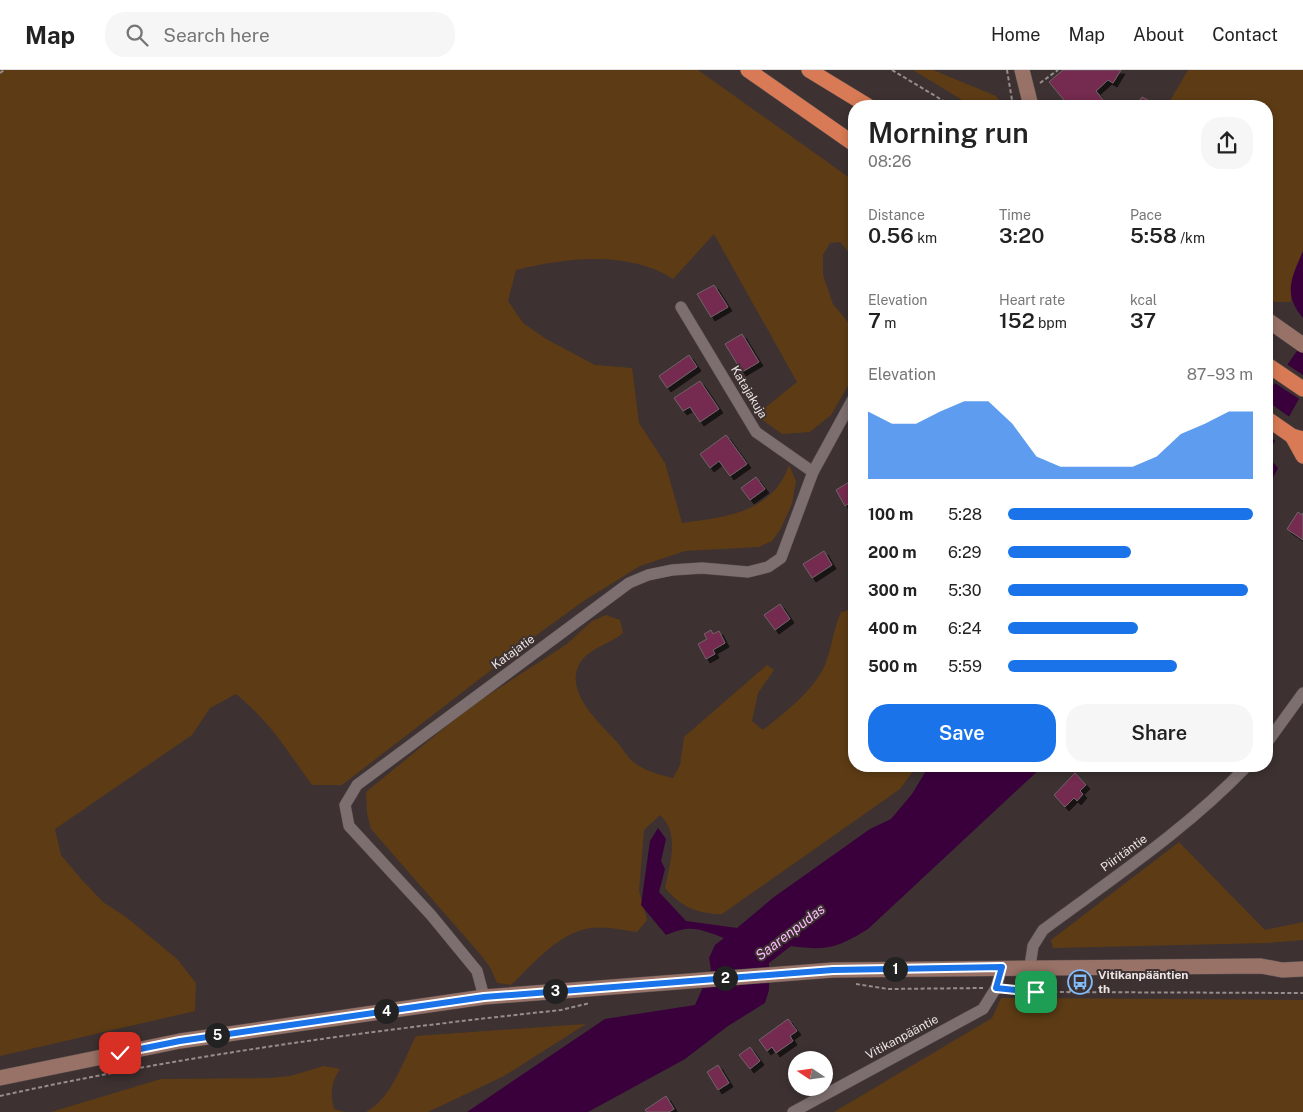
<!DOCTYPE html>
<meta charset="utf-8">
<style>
body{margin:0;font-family:"Public Sans",sans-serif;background:#f6f6f6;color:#222;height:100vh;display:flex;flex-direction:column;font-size:19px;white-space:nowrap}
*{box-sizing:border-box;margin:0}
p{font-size:16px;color:#767676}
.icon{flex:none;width:28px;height:28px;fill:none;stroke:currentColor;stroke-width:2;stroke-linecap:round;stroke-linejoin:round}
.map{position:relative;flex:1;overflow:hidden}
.sheet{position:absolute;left:848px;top:30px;width:425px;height:672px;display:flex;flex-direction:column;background:#fff;border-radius:20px;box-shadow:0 2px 8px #0003}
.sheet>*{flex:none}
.needle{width:32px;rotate:283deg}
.fabs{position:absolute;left:788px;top:981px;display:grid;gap:10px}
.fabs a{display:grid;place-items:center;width:45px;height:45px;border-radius:50%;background:#fff;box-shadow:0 2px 8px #0003;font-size:25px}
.pin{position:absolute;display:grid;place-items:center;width:42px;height:42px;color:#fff;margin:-21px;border-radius:10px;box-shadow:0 2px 8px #0006}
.km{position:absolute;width:25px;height:25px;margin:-12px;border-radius:50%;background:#222;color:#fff;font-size:14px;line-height:25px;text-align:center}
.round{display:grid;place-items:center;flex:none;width:52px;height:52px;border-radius:20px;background:#f6f6f6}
.headline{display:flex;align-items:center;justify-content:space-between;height:85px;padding:0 20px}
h1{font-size:28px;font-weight:600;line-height:38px}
.metrics{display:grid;grid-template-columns:repeat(3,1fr);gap:8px;height:85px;padding:5px 20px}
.metrics div{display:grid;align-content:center}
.metrics b{font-size:21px;font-weight:600}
.metrics small{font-size:14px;font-weight:400}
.metrics p{font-size:14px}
.chart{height:140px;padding:10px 20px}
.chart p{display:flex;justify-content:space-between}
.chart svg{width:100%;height:90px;margin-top:5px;fill:#1a73e8;opacity:.7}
.primary-button{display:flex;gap:10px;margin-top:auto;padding:10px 20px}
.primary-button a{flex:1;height:58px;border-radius:20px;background:#1a73e8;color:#fff;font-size:20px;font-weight:600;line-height:58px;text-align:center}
.primary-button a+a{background:#f6f6f6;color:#222}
ul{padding:0 20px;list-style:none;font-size:16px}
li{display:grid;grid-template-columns:80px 60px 1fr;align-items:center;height:38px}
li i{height:12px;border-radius:6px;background:#1a73e8}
header{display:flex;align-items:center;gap:30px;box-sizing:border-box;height:70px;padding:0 25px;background:#fff;border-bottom:1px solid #e0e0e0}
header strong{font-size:24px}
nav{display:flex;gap:28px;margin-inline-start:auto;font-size:18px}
.search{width:350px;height:45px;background:#f6f6f6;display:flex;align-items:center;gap:12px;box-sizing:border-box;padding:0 18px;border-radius:20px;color:#767676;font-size:19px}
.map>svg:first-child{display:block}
.green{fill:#5d3c15}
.water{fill:#39003c}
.pier{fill:#3d3131}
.building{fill:#742a50;stroke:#706469;filter:url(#shadow)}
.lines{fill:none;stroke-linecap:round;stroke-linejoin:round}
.street-casing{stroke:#584e4e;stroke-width:12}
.secondary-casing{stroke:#584e4e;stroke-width:16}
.highway-casing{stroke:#584e4e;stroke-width:16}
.path{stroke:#978d8d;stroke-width:2;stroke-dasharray:4 2.5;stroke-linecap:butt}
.street{stroke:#7d6f6f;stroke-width:11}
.secondary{stroke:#987267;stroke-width:15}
.highway{stroke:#d87a55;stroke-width:15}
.route-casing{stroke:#fff;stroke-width:10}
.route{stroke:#1a73e8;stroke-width:6}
.labels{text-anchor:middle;stroke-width:4;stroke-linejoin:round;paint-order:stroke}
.street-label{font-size:12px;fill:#ede5e5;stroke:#3d3131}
.poi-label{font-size:12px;font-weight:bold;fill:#ede5e5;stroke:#3d3131;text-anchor:start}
.water-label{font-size:14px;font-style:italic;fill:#febcff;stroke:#3d3131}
</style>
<header>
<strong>Map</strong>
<div class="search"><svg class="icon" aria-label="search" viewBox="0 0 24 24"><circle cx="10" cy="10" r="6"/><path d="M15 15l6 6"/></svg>Search here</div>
<nav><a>Home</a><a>Map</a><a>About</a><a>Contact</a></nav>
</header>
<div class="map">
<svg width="1303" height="1042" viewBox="0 0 1303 1042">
<defs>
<filter id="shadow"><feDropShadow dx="4" dy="4" stdDeviation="0" flood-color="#0009"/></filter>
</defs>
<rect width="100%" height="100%" fill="#3d3131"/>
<g class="green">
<path d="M 0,0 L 698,0 L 854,111 L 854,188 L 840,172 L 830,173 L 823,185 L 823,205 L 833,234 L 848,252 L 854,278 L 854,305 L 831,345 L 810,362 L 782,364 L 756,345 L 797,312 L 714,164 L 673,209 C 628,180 566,188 516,200 L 508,231 L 523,253 L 546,269 L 595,295 L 632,298 L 639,353 L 665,393 L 682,453 C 725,447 773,443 789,395 L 796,411 L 792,434 L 780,460 L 772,471 L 759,477 L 685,481 L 640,496 L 585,530 L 534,567 L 342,715 L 312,715 C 286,679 271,653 236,624 L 210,638 L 192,665 L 55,759 L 61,785 L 82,810 L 103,832 L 126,847 L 177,889 L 196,913 L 195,941 L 0,986 Z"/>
<polygon points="913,0 933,0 996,26 1003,36 972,36"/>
<polygon points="1188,0 1303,0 1303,181 1292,209 1291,232 1275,232 1266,227 1266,36 1167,36"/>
<path d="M 854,539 L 854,696 L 917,696 L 900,719 L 722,844 C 698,844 681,837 665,818 C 670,793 680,763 660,745 L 644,760 L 639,821 L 647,850 L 637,862 C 623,860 606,856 591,858 C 559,862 533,894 511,915 L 497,913 L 490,897 L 480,884 L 371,759 L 367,743 L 366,722 L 470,637 L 567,574 L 592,551 L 606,545 L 620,550 L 623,563 C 609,575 585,579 578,597 C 566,623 601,655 617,672 C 622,677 626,685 631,690 C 642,700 659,705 673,708 L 680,695 L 684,667 L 767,595 L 774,600 L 758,623 L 752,651 L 763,660 C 783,644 813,621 824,597 C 832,579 833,560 841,542 Z"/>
<polygon points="1179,772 1265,860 1303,852 1303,870 1267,873 1053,878 1051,870"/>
<polygon points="1001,928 1303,930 1303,1042 834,1042 992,948"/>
<path d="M 586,954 L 504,1006 L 428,1042 L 366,1042 C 392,1028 403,991 416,966 Z"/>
<path d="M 324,996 L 340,999 C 331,1013 330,1023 334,1039 L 344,1042 L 51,1042 L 161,1009 L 270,1008 L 290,1006 Z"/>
</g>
<g class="water">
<path d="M 1303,181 L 1303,248 C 1282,224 1292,207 1303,181 Z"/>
<polygon points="1303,272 1303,322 1267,385 1278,398 1266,422 1266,326"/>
<path d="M 929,696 L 1043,696 L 868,859 C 837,878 827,881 791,876 L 769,893 L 769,920 L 765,933 L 728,956 L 685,989 L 588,1042 L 467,1042 L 605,949 L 695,935 L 711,899 L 709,888 L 715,875 L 724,868 C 699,859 692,854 666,865 L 641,835 L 650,771 L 658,758 L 666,769 L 661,791 L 665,799 L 659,822 L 686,851 L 737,858 L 774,827 L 870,759 L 891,749 L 912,724 Z"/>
</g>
<g class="pier">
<polygon points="1285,293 1303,305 1303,327 1301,330 1273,312"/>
<polygon points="1266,330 1291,348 1277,372 1266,364"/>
</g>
<g class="building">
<polygon points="1063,0 1121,0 1113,13 1108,10 1096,21 1108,36 1069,36 1049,12"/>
<polygon points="1142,27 1159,36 1136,36"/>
<polygon points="714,215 728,237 711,247 697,224"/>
<polygon points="742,264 759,292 742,302 725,274"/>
<polygon points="689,285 697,297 667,318 659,306"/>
<polygon points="700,311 719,339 700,352 690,337 683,341 674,328"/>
<polygon points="726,365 747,394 730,406 719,391 710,398 700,384"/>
<polygon points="756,407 765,419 750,430 741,418"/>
<polygon points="854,409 854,430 845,436 836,420"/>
<polygon points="1298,442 1302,445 1303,443 1303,470 1287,459"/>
<polygon points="824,481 832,495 812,508 803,494"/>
<polygon points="780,534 790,549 775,560 764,545"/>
<polygon points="711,560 713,564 719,561 725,573 713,580 715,584 706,589 698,574 707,569 704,564"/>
<polygon points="1075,703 1086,715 1080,721 1083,724 1077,731 1074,728 1065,737 1054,725"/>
<polygon points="788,949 797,961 790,966 793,971 776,983 772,977 767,981 759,970"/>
<polygon points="750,977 760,991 750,999 739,985"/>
<polygon points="718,995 729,1013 718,1020 707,1002"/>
<polygon points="666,1026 674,1039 669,1042 647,1042 645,1040"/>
</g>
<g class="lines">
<g class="street-casing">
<g id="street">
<polyline points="681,237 756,362 813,402"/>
<polyline points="1266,674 1303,623"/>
<path d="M 1030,896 L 1033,876 L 1043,860 C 1113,808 1187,759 1247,696"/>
<polyline points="484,927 477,901 431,845 349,756 345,735 357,715 629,513 648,505 672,500 702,498 748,502 768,497 781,488 813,402 854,327"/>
<polyline points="793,1042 983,939 996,918 1002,897"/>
</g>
</g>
<g class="secondary-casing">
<g id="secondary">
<polyline points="1022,0 1031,36"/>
<polyline points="1266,249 1303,275"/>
<polyline points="0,1008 180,971 484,927 833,900 1261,896 1282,900 1303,899"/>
</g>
</g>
<g class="highway-casing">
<g id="highway">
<polyline points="748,0 854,74"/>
<polyline points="809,0 868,36"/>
<polyline points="1266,294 1303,319"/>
<polyline points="1266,348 1292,366 1303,369"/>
<polyline points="1292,366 1303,386"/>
</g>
</g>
<g class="path">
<polyline points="892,0 952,36"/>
<polyline points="1007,0 1013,36"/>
<polyline points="0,3 4,0"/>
<polyline points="1040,13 1058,0"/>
<polyline points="856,914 888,919 983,918"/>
<polyline points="1008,919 1036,922 1303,923"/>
<polyline points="1070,922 1071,912 1080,912"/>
<path d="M 0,1026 C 184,985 373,960 561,940 L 590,933"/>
</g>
<use href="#street" class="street"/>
<use href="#secondary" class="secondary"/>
<use href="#highway" class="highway"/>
</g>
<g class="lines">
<g class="route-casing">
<polyline id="route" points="120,983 180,971 484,927 833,900 1002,897 996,918 1036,922"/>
</g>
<use href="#route" class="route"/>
</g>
<defs>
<g id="bus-ring" transform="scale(1.25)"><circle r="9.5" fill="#3d3131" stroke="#82bcfa" stroke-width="1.5"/><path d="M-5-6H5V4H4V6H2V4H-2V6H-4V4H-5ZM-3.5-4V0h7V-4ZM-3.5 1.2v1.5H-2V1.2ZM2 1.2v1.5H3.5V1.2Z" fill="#82bcfa"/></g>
</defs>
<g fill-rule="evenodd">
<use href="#bus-ring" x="1080" y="912"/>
</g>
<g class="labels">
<g class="street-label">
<text transform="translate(749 322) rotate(59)" y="4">Katajakuja</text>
<text transform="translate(513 582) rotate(-36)" y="4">Katajatie</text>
<text transform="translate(1124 783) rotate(-36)" y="4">Piiritäntie</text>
<text transform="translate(902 967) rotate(-28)" y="4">Vitikanpääntie</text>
</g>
<g class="poi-label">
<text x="1098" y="909">Vitikanpääntien<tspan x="1098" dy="14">th</tspan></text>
</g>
<g class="water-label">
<text transform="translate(790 862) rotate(-37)" y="5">Saarenpudas</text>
</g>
</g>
</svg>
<div class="fabs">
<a><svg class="needle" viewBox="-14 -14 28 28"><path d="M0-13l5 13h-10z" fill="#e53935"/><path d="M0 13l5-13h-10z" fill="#767676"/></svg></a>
</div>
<div class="pin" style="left:1036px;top:922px;background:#1e9e55"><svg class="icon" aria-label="arrive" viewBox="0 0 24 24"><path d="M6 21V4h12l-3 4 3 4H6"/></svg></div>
<div class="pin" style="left:120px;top:983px;background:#d93025"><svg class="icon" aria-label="check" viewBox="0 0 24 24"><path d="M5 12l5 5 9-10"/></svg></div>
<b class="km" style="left:895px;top:899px">1</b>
<b class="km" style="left:725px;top:908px">2</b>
<b class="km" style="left:555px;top:921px">3</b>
<b class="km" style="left:386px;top:941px">4</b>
<b class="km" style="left:217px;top:965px">5</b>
<section class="sheet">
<div class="headline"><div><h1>Morning run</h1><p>08:26</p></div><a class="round"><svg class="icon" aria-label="share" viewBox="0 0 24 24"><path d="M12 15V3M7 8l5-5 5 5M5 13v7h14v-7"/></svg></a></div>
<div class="metrics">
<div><p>Distance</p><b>0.56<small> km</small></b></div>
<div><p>Time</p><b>3:20</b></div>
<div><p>Pace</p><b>5:58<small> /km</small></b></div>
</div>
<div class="metrics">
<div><p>Elevation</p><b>7<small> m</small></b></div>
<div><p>Heart rate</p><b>152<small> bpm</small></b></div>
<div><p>kcal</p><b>37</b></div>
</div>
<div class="chart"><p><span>Elevation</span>87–93 m</p>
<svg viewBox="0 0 160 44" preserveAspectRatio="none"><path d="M0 44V11L10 17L20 17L30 11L40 6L50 6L60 17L70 33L80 38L90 38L100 38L110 38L120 33L130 22L140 17L150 11L160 11V44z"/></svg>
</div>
<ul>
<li><b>100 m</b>5:28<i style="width:100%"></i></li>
<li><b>200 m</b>6:29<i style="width:50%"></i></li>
<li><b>300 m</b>5:30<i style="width:98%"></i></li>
<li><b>400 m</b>6:24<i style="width:53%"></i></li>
<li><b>500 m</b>5:59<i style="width:69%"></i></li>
</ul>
<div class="primary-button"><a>Save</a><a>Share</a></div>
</section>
</div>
